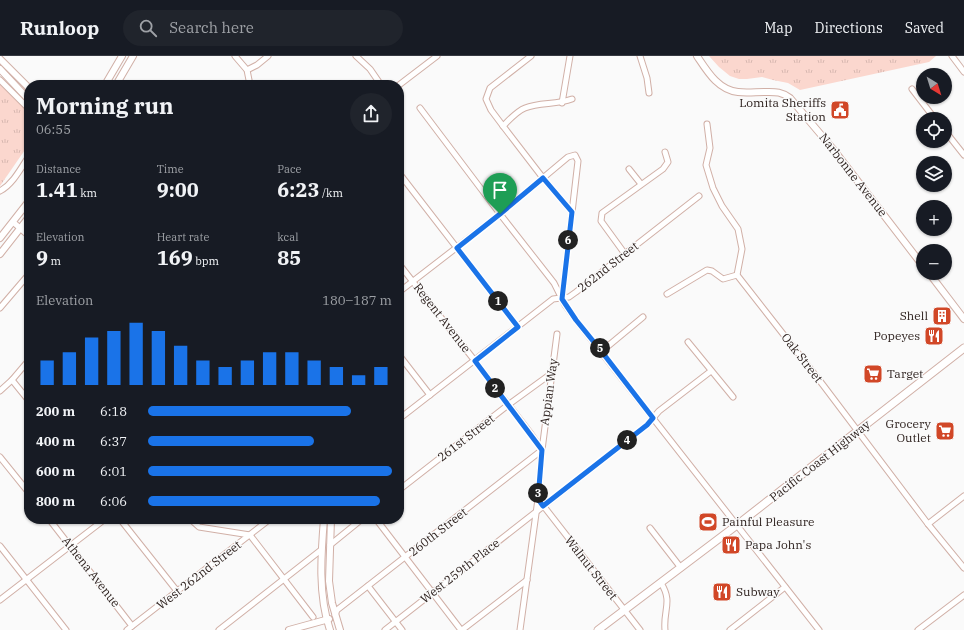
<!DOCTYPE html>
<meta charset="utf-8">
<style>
body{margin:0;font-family:"IBM Plex Serif",serif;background:#20242c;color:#f1f3f6;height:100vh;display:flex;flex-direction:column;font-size:15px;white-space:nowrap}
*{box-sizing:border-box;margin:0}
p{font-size:13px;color:#9ea1a6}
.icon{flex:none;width:22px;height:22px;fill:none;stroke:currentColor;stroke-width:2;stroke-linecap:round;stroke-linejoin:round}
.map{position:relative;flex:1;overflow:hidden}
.panel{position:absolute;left:24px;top:24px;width:380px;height:444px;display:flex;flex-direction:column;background:#171b24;border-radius:16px;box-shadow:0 1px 3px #0004}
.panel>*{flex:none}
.needle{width:26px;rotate:142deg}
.tools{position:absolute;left:916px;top:12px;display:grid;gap:8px}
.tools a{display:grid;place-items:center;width:36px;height:36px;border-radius:50%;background:#171b24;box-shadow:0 1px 3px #0004;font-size:20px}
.pin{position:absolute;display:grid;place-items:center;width:34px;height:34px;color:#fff;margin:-41px -17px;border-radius:50% 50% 50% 0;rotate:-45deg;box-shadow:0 0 4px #0007}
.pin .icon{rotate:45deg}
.km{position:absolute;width:20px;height:20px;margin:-10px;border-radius:50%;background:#222;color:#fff;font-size:11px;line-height:20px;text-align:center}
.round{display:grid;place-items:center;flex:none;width:42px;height:42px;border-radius:21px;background:#20242c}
.headline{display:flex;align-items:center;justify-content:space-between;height:68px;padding:0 12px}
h1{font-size:22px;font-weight:800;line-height:30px}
.metrics{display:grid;grid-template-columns:repeat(3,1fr);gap:6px;height:68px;padding:4px 12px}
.metrics div{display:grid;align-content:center}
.metrics b{font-size:20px;font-weight:800}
.metrics small{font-size:11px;font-weight:400}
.metrics p{font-size:11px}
.chart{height:112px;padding:8px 12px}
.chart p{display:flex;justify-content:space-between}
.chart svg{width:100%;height:72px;margin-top:4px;stroke:#1a73e8;stroke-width:6}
ul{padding:0 12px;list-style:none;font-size:13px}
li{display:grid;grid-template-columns:64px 48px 1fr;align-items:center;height:30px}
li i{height:10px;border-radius:5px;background:#1a73e8}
header{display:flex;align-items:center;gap:24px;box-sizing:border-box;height:56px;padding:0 20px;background:#171b24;border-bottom:1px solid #363941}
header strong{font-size:19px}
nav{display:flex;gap:22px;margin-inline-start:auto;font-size:14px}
.search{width:280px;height:36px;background:#20242c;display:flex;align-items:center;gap:10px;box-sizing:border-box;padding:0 14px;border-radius:22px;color:#9ea1a6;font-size:15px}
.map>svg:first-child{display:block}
.grass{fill:url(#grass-tufts)}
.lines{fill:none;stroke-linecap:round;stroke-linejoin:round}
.minor-casing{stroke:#d1b0a7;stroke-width:7}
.major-casing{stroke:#d1b0a7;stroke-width:8}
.highway-casing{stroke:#d1b0a7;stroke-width:9}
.minor{stroke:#fff;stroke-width:5}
.major{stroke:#fff;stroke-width:6}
.highway{stroke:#fff;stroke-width:7}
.route-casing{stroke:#fff;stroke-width:8}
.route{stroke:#1a73e8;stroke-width:5}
.labels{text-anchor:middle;stroke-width:3;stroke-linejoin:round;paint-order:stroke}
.poi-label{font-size:12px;fill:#2e221f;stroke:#fafafa;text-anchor:end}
.street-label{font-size:12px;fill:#2e221f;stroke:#fafafa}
</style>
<header>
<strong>Runloop</strong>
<div class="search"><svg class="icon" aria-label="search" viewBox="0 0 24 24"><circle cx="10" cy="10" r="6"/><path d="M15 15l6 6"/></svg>Search here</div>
<nav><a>Map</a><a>Directions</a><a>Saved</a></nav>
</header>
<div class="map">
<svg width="964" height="574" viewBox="0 0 964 574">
<defs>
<pattern id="grass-tufts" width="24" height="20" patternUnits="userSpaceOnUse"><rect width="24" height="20" fill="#fbd7ce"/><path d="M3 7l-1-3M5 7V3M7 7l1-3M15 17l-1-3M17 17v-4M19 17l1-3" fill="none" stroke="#d7b8b0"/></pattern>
</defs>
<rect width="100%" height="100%" fill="#fafafa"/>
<g class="grass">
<polygon points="709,0 936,0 929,6 800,34 788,27 773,24 762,21 747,23 739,23 730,20 719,11"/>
<polygon points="0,26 29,54 29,88 0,130"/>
</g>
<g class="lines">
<g class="minor-casing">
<g id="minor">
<polyline points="235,0 247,14 250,29"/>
<polyline points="356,0 370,13 381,29"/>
<polyline points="531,0 490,32 486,43 491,54 503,70 543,122 572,156"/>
<polyline points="640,0 647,22 649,37"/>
<polyline points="952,0 964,16"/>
<polyline points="247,14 257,9 268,0"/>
<polyline points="0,24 29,53"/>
<polyline points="399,29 437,0"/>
<polyline points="912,33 935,63"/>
<polyline points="562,47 570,0"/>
<polyline points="420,52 500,158 554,227 565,249 576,264 819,574"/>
<polyline points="707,68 710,92 706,109 713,132 722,150 738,173 742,193 737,219 823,329 928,468 964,512"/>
<path d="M 503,70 C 509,64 517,55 525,52 C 540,46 556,49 572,43"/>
<polyline points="945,75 964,99"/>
<polyline points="629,113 641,128"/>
<polyline points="399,117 518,271"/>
<path d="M 0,135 C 13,128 21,112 29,100"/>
<polyline points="13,166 29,180"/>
<polyline points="625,198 601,165 602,157 663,113 668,106 665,96"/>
<polyline points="399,236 500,158 568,101 575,99 578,105 562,242"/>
<polyline points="667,238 707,214 712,215 723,223 737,219"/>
<polyline points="0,252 29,218"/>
<polyline points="688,286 733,341"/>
<polyline points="602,295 643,261"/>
<polyline points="399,299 430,339"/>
<polyline points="12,324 29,345"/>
<polyline points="0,335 12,324 29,304"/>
<polyline points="399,363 553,243 569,241 576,236 699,140"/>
<polyline points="0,401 29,437"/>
<polyline points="399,434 508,349 552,317"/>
<polyline points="542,448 640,574"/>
<polyline points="49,463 132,570"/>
<polyline points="120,463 177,535"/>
<polyline points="190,463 199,471 250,479 313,561"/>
<polyline points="376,463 461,574"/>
<polyline points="928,468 964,440"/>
<polyline points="650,472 681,512"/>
<polyline points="330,489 362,463"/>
<polyline points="0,490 66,574"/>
<path d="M 661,527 C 673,546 663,554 665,574"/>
<polyline points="368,530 402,574"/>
<polyline points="0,544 105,463"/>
<polyline points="335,559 337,554 542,394 531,378 475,305 399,208"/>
<polyline points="127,574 270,463"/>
<polyline points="219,574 321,494"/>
<polyline points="385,574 647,369 659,355 711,315"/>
<polyline points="462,574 527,524"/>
<polyline points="520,574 538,443 542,394 557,278"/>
<polyline points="730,574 785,531"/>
<polyline points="918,574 964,539"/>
</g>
</g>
<g class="major-casing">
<g id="major">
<path d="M 697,0 C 707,15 718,34 738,36 C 746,37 756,36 764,36 C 774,36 781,35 790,42 L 833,93 L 923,210"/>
<polyline points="0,3 29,32"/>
<polyline points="0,13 29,44"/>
<polyline points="105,29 122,0"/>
<polyline points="116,29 133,0"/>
<polyline points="0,182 29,145"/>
<polyline points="0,198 29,161"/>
<polyline points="929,217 964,263"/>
<path d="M 324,463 C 321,499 318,539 330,574"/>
<polyline points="331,463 329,525 332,547 340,574"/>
<polyline points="289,574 329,563"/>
</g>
</g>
<g class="highway-casing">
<polyline id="highway" points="598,574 737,469 964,292"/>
</g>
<use href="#minor" class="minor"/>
<use href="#major" class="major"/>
<use href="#highway" class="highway"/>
</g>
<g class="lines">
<g class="route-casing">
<polygon id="route" points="543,122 572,156 562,243 576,264 602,296 653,362 647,369 543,450 538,443 542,394 475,305 518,271 457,192 500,158"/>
</g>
<use href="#route" class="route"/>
</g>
<defs>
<g id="civic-square" transform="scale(1)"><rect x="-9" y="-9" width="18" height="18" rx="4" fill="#d14727" stroke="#fafafa"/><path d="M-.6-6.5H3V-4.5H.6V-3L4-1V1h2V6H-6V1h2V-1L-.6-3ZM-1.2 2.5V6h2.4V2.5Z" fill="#fff"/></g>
<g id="building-square" transform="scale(1)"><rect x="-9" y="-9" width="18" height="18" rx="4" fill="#d14727" stroke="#fafafa"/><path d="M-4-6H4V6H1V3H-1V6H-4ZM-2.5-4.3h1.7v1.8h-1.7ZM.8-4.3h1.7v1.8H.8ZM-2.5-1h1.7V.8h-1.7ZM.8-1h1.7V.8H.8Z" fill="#fff"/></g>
<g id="restaurant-square" transform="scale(1)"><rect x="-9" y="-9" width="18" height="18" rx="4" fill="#d14727" stroke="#fafafa"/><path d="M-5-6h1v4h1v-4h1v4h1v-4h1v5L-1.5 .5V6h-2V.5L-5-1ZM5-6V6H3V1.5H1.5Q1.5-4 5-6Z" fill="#fff"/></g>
<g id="supermarket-square" transform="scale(1)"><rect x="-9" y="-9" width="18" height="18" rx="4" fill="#d14727" stroke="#fafafa"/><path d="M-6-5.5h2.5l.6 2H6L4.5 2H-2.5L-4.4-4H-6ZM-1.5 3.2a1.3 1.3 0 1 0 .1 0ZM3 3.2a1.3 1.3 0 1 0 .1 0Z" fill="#fff"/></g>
<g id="stadium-square" transform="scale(1)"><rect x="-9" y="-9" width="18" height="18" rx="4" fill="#d14727" stroke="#fafafa"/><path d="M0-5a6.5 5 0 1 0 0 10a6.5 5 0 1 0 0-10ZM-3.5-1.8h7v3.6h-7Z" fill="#fff"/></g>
</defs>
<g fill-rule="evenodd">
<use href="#civic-square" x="840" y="54"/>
<use href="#building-square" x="942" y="260"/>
<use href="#restaurant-square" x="934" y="280"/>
<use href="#supermarket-square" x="873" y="318"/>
<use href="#supermarket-square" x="945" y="375"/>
<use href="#stadium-square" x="708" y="466"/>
<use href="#restaurant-square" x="731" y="489"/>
<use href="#restaurant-square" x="722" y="536"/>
</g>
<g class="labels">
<g class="poi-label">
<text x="826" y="51">Lomita Sheriffs<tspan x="826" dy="14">Station</tspan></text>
<text x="928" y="264">Shell</text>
<text x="920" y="284">Popeyes</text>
<text x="887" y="322" text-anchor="start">Target</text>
<text x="931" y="372">Grocery<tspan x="931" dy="14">Outlet</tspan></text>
<text x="722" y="470" text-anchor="start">Painful Pleasure</text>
<text x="745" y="493" text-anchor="start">Papa John's</text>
<text x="736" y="540" text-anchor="start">Subway</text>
</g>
<g class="street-label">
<text transform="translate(853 119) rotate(52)" y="4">Narbonne Avenue</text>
<text transform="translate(608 211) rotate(-38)" y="4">262nd Street</text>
<text transform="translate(442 262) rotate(52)" y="4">Regent Avenue</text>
<text transform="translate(802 302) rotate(52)" y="4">Oak Street</text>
<text transform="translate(549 336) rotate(-82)" y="4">Appian Way</text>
<text transform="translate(466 382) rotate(-38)" y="4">261st Street</text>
<text transform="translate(820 405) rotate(-38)" y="4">Pacific Coast Highway</text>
<text transform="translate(438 476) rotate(-38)" y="4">260th Street</text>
<text transform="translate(591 512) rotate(52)" y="4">Walnut Street</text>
<text transform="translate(460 515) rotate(-38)" y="4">West 259th Place</text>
<text transform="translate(91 516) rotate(52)" y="4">Athena Avenue</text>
<text transform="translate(199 519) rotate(-38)" y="4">West 262nd Street</text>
</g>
</g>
</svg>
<div class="tools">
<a><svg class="needle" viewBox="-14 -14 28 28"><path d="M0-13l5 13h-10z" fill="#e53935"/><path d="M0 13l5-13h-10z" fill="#9ea1a6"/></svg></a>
<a><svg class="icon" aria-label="locate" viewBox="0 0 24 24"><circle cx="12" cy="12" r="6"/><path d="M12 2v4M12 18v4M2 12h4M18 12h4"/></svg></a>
<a><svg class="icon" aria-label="layers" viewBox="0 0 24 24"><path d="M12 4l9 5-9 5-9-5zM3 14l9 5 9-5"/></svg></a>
<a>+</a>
<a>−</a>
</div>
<div class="pin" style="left:500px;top:158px;background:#1e9e55"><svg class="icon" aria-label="arrive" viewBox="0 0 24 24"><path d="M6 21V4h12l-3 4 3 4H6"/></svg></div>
<b class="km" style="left:498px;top:245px">1</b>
<b class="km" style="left:495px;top:332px">2</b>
<b class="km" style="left:538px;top:437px">3</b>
<b class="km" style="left:627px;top:384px">4</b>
<b class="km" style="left:600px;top:292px">5</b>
<b class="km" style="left:568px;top:184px">6</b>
<section class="panel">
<div class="headline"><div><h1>Morning run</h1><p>06:55</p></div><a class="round"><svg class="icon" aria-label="share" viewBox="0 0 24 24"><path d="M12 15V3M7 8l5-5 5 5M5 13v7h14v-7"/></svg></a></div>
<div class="metrics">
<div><p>Distance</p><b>1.41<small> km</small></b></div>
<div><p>Time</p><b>9:00</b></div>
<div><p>Pace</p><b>6:23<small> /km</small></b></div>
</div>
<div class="metrics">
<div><p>Elevation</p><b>9<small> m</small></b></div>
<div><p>Heart rate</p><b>169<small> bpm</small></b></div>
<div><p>kcal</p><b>85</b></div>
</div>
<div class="chart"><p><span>Elevation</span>180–187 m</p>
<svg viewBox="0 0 160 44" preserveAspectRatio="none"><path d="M5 44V29M15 44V24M25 44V15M35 44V11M45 44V6M55 44V11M65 44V20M75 44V29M85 44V33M95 44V29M105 44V24M115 44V24M125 44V29M135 44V33M145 44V38M155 44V33"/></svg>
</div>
<ul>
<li><b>200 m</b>6:18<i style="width:83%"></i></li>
<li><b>400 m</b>6:37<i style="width:68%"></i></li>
<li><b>600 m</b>6:01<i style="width:100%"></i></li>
<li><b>800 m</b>6:06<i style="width:95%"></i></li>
</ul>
</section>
</div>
